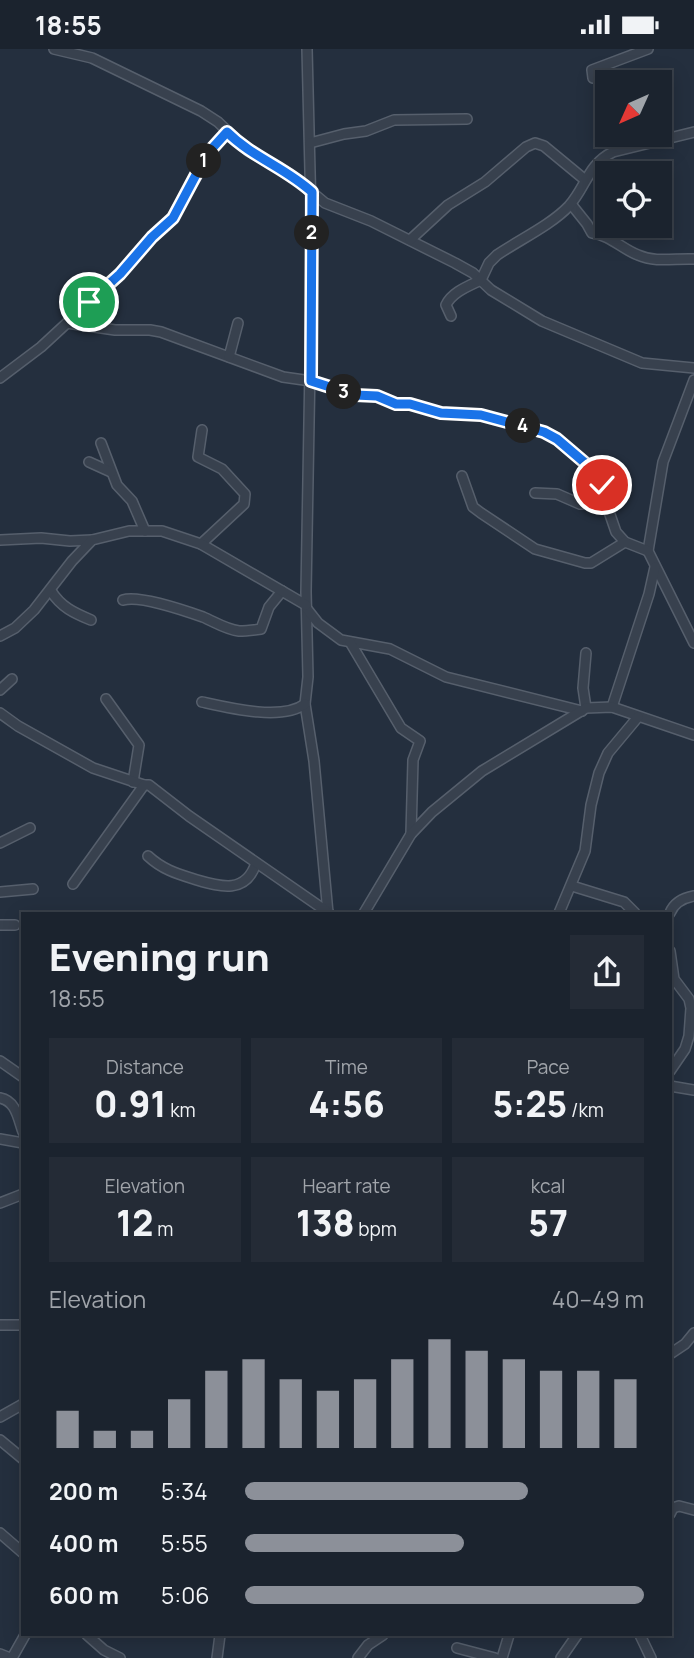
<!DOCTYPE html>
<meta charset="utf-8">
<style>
body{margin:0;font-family:Manrope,sans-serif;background:#242b36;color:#f1f3f6;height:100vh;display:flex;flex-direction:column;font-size:26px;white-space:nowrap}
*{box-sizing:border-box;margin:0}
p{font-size:23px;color:#a0a4aa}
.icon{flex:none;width:38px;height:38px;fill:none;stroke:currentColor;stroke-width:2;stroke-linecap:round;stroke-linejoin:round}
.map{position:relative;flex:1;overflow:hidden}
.drawer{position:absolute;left:21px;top:863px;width:651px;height:724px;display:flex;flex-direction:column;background:#1b232e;border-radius:0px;box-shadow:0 4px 18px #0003,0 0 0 2px #39404a}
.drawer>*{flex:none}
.needle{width:46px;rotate:225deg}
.fabs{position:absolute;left:595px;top:21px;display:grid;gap:14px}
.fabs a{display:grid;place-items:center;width:77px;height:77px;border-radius:0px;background:#1b232e;box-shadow:0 4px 18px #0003,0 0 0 2px #39404a;font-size:35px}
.pin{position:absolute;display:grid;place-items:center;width:60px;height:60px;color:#fff;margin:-30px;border:4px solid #fff;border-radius:50%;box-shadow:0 2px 7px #0007}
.km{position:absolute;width:35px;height:35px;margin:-18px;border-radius:50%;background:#222;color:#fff;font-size:19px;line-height:35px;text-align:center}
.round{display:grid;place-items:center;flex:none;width:74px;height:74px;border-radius:0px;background:#242b36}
.overview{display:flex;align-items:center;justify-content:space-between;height:119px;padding:0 28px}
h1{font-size:38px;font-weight:800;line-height:52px}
.stats{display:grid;grid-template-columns:repeat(3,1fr);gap:10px;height:119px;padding:7px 28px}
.stats div{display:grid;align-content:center;border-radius:0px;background:#242b36;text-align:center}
.stats b{font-size:35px;font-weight:800}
.stats small{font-size:19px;font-weight:400}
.stats p{font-size:19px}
.chart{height:196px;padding:14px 28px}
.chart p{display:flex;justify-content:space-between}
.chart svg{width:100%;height:126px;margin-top:7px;stroke:#8c9099;stroke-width:6}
ul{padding:0 28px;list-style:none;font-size:23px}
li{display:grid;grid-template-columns:112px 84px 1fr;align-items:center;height:52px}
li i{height:18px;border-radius:9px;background:#8c9099}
.status{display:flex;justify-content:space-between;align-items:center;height:49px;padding:0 35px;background:#1b232e;direction:ltr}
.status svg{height:19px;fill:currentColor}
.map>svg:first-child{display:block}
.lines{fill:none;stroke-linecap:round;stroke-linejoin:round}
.minor-casing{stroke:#565f6c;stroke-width:12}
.minor{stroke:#38414e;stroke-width:9}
.route-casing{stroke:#fff;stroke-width:14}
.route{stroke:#1a73e8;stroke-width:9}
</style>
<div class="status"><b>18:55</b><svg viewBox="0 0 49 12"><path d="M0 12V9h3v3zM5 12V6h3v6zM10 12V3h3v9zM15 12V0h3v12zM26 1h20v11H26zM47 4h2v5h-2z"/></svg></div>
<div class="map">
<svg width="694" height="1609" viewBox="0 0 694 1609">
<rect width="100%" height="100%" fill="#242f3e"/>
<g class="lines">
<g class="minor-casing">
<g id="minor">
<polyline points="54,0 92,9 201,62 218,73 248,102 290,125 325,154 371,172 455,214 473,224 491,241 542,272 642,314 694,319"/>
<polyline points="307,0 312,204 306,543 308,628 305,655 314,712 328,864"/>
<polyline points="593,29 592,21 648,0"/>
<polyline points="310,94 344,85 366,82 394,71 467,70"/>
<path d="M 571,155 L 587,175 L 592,184 C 610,186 622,200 638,206 C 656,214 675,209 694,210"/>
<polyline points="410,191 448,156 485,133 526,98 535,94 544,97 584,130"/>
<path d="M 451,267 L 446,256 C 452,243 469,237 481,231 L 489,214 L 497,206 C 519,191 551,176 569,157 C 586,138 588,115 613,103 L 694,83"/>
<polyline points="67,274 115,281 150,281 161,283 283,328 311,332 355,346 377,347 396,355 410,355 441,364 481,366 500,371 551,386 591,419 602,436 606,454 616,483 625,493"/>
<polyline points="229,308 238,274"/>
<polyline points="0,329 41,298 120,225 152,188 169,173 200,122 207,105 227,83"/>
<polyline points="694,331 663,413 648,502 694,594"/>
<polyline points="101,394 117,436 132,452 145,482"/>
<polyline points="89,413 111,423"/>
<polyline points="462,427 473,458 481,464 535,500 585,514 591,514 625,493 648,502"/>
<polyline points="535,444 557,445 580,455 606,454"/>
<polyline points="0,491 41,489 70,492 92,491"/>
<polyline points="201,495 244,455 245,445 222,420 198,408 202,381"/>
<path d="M 51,542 C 61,558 74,564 91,571"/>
<path d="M 123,551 C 139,546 186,562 203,568 C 215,573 225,580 239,582 C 246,582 254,581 261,580 L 269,558 L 282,542"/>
<polyline points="307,560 318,574 341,591 390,600 446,628 582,662"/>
<polyline points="0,587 15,579 34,561 72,512 92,491 129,482 162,482 201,495 306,556"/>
<polyline points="350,593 401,679 420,692 413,711 411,785"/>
<polyline points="586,604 583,639 586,659"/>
<polyline points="0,641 12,630"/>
<polyline points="106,650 139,696 133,733"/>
<path d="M 202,653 C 229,659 282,672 305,655"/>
<polyline points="612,658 649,545 655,518"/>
<polyline points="0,664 18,677 93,719 144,736"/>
<polyline points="0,794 30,779"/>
<path d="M 148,807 C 163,821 178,825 197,831 C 221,838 246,845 256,814"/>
<polyline points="73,835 144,736 149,736 189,767 329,864"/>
<polyline points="572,837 624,853 635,864"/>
<polyline points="0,843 33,840"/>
<polyline points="364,864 411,785 432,763 482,722 586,659 612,658 694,686"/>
<polyline points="559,864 585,802 591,756 599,724 608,704 638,668"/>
<path d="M 670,864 C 674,854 683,849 694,847"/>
<polyline points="0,876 15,876"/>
<polyline points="670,902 674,930 689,950 691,959 689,987 685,1000 670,1022"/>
<polyline points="0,1012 23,1028"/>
<polyline points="670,1037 694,1041"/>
<path d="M 0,1049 C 16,1052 18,1069 23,1083"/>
<polyline points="0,1090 23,1094"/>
<polyline points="0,1154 23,1145"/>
<polyline points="0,1276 23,1276"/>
<polyline points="670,1305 685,1295 694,1284"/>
<polyline points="0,1368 23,1355"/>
<polyline points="0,1391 23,1410"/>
<polyline points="670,1465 673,1459 679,1457 694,1461"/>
<polyline points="0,1484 23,1504"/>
<polyline points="87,1586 104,1601 120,1609"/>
<polyline points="640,1586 651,1609"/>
<polyline points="457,1599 495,1609"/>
<polyline points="0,1605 10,1609"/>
<polyline points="12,1609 25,1586"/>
<polyline points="217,1609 220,1586"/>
<polyline points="358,1609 368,1596 383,1586"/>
<polyline points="502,1609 509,1586"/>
<polyline points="561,1609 577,1586"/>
</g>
</g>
<use href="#minor" class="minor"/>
</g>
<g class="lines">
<g class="route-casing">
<path id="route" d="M 89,253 L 120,225 L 152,188 L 173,169 L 207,105 L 227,83 C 252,108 286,119 312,143 L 311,332 L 355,346 L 377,347 L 396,355 L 410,355 L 441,364 L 481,366 L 544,383 L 557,390 L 591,419 L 602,436"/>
</g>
<use href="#route" class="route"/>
</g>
</svg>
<div class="fabs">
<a><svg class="needle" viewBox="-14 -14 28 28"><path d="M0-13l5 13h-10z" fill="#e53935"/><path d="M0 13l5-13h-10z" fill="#a0a4aa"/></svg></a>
<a><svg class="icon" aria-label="locate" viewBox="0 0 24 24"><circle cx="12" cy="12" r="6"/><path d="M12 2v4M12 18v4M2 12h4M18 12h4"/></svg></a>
</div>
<div class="pin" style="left:89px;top:253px;background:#1e9e55"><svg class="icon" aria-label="arrive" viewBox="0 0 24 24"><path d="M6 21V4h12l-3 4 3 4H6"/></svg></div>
<div class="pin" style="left:602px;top:436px;background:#d93025"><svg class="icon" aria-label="check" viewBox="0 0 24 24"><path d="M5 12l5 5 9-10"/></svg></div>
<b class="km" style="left:204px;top:112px">1</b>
<b class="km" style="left:312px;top:184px">2</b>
<b class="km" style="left:344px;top:343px">3</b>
<b class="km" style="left:523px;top:377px">4</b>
<section class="drawer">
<div class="overview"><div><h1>Evening run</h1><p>18:55</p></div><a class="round"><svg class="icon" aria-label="share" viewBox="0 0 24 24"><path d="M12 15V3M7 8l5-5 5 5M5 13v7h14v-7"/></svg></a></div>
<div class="stats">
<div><p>Distance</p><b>0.91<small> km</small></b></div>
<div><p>Time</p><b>4:56</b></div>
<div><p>Pace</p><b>5:25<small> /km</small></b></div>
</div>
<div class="stats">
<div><p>Elevation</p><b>12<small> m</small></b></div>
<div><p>Heart rate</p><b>138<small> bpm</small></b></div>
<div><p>kcal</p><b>57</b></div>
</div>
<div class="chart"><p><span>Elevation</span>40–49 m</p>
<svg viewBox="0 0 160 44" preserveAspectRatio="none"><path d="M5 44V31M15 44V38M25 44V38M35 44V27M45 44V17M55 44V13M65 44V20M75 44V24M85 44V20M95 44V13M105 44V6M115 44V10M125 44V13M135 44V17M145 44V17M155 44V20"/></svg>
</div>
<ul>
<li><b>200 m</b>5:34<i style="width:71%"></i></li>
<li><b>400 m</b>5:55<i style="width:55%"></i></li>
<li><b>600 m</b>5:06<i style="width:100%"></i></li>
</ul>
</section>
</div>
